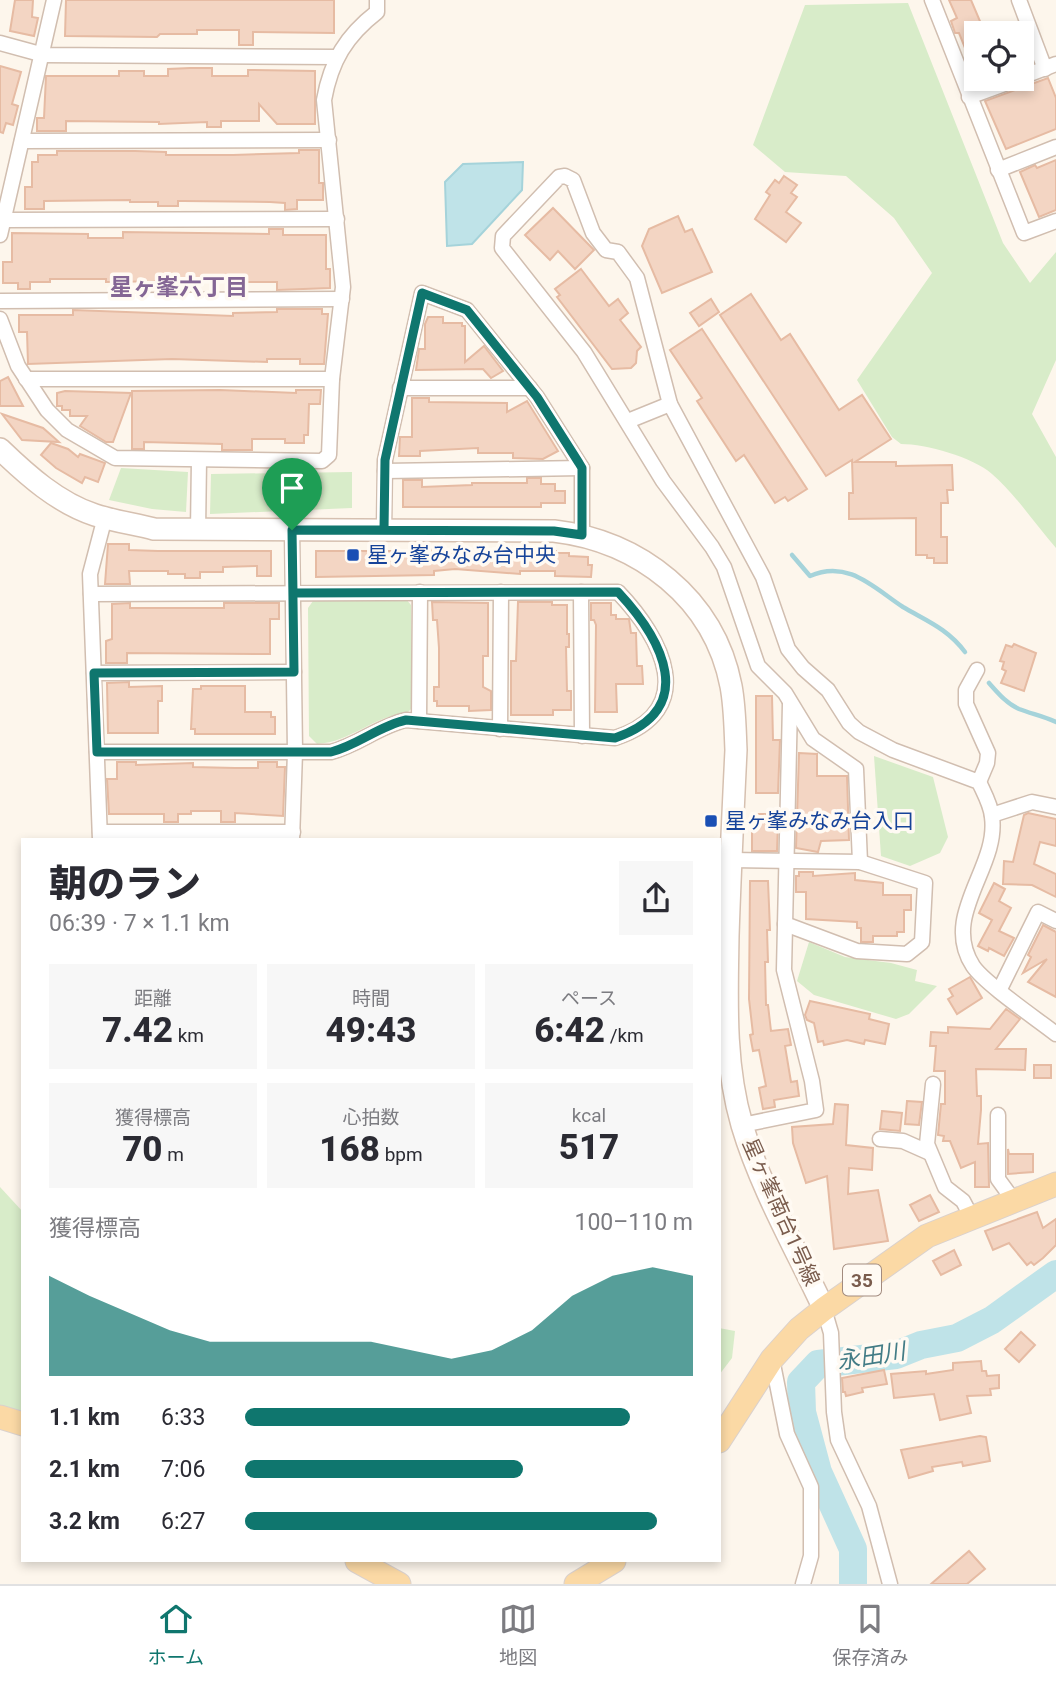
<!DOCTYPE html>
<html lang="ja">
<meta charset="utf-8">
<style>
body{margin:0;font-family:Roboto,"Noto Sans JP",sans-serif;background:#f7f7f7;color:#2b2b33;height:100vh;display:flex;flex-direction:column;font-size:26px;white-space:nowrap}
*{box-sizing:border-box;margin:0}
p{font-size:23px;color:#7c7c81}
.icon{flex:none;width:38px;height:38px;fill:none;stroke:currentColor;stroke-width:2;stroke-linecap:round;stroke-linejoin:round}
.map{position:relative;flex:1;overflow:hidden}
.side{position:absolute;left:21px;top:838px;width:700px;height:724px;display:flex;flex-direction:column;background:#fff;border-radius:0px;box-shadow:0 4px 10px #0003}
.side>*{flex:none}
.tools{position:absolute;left:964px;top:21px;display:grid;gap:14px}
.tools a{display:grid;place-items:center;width:70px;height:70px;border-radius:0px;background:#fff;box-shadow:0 4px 10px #0003;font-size:35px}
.pin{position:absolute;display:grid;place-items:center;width:60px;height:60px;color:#fff;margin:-72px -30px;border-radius:50% 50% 50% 0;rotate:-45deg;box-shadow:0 0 7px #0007}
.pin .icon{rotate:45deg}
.round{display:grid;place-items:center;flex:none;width:74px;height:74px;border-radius:0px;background:#f7f7f7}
.overview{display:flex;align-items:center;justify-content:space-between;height:119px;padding:0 28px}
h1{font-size:38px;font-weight:800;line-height:52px}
.metrics{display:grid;grid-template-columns:repeat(3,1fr);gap:10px;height:119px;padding:7px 28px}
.metrics div{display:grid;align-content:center;border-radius:0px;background:#f7f7f7;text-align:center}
.metrics b{font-size:35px;font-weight:800}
.metrics small{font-size:19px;font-weight:400}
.metrics p{font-size:19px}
.chart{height:196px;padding:14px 28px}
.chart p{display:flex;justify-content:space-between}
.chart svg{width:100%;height:126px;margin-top:7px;fill:#0f766e;opacity:.7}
ul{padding:0 28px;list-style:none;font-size:23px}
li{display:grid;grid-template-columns:112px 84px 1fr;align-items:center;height:52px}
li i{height:18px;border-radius:9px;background:#0f766e}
.tabs{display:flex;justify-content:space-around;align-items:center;height:98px;border-top:2px solid #e1e1e2;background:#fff;font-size:19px;color:#7c7c81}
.tabs a{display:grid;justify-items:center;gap:4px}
.tabs .selected{color:#0f766e}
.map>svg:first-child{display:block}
.green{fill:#d8ecc9}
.water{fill:#bfe3e8;stroke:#a5d3da;stroke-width:2}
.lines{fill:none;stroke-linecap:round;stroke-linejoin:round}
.stream{stroke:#a5d3da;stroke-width:4.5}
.river{stroke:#bfe3e8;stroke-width:28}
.building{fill:#f3d5c3;stroke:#e6bba3;stroke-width:2}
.street-casing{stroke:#d1beb0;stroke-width:17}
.secondary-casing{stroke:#d6c0b0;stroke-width:24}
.primary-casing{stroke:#dad1cd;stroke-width:25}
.street{stroke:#fff;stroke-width:14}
.secondary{stroke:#fff;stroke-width:21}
.primary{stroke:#fbd9a5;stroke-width:23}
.route-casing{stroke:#fff;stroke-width:14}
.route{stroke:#0f766e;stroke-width:9}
.transit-dot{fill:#1a4fb4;stroke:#fffaf3;stroke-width:2.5}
.labels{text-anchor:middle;stroke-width:7;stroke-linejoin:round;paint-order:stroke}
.shield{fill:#fffaf3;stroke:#a28b7f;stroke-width:2}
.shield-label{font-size:19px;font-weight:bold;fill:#7a5c4d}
.transit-label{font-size:21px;fill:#164399;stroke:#fffaf3;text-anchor:start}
.street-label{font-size:21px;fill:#7a5c4d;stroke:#fffaf3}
.neighbourhood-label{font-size:23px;font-weight:bold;fill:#846695;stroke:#fffaf3}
.water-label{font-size:23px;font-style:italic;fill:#437c86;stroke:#fffaf3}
</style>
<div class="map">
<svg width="1056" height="1584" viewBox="0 0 1056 1584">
<rect width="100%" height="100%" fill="#fdf6ec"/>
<g class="green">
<path d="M 908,3 L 1003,243 L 1030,283 L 1056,252 L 1056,360 L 1032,414 L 1056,457 L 1056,548 C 1035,524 1016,495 992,474 C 973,457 926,444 901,444 L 892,437 L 857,380 L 932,273 L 894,218 L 846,176 L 785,172 L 753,145 L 805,5 Z"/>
<polygon points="121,468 188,472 186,512 152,509 109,500"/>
<polygon points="352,472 352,508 210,514 211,474"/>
<path d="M 405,598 L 411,605 L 412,708 L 407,713 C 373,716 351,742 317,744 L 309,736 L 308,608 L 313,601 Z"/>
<polygon points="874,756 933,777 948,837 940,853 910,866 881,856"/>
<polygon points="809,942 845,957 891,963 917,970 915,981 937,986 909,1014 896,1019 814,995 797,981"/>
<polygon points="0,1187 23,1212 23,1412 0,1405"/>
<polygon points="719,1328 735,1331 732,1358 719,1375"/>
</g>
<polygon class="water" points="523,162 522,190 472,244 447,246 445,182 463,164"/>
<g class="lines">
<g class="stream">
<path d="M 792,555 L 810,576 C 848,559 874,588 903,607 C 927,621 948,629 965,652"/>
<path d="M 989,683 C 998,693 1007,704 1019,709 C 1032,714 1043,716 1056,722"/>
</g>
<polyline class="river" points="853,1584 853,1549 818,1472 802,1412 801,1382 818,1364 896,1355 921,1345 957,1338 992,1320 1056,1274"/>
</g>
<g class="building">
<polygon points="15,0 33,0 32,17 38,18 34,36 10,31"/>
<polygon points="66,0 334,0 334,33 253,32 253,45 239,45 239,30 197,30 197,34 160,34 157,37 65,36"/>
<polygon points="949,0 971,0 985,33 976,33 976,75 959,33 955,33 951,21 957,18"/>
<polygon points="0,66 21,72 12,104 18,106 13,125 6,123 3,133 0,132"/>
<polygon points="190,68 212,68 212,76 248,76 248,70 315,71 315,124 277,124 259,104 259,121 221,121 221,127 207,127 207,122 159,124 159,122 66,121 66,131 37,131 37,118 44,118 46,76 119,76 119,71 144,71 144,76 168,76 168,69"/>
<polygon points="1048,78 1056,98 1056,129 1006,149 985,101"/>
<polygon points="299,150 319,150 319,183 323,183 323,200 297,200 297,209 285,210 285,203 270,202 183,201 178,201 178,206 158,206 158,202 130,202 130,200 44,201 44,209 25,209 25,187 32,187 32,162 38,162 38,155 57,155 57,151 135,151 166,152 166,155 233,155 299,153"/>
<polygon points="1056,160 1056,210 1039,217 1020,172 1035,165 1037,168"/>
<polygon points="784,176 797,185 791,193 797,197 786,212 801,223 786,242 755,219 770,195 766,192 775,180 779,183"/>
<polygon points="553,208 594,250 575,269 558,251 550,260 525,235"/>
<polygon points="678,216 685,232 692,229 712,272 662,293 642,246 649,229"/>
<polygon points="269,229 283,229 283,235 326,235 326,269 330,269 330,288 277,290 277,282 247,282 247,286 228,286 228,280 106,282 106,279 50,279 50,282 30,282 30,289 18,289 18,283 3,283 3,262 12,262 12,233 88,234 88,238 123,238 123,232 269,234"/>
<polygon points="581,269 609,306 618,299 628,313 620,320 641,347 637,351 636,363 631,368 612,369 557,297 560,295 555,289"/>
<polygon points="751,294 781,340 790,334 839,410 862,395 891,439 855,462 896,462 896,466 952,465 953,490 947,490 948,503 941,503 941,537 947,537 947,563 934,563 934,558 927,558 927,555 916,555 916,518 849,519 849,493 853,493 852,460 826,476 720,315"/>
<polygon points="711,299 719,312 699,326 690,313"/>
<polygon points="277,309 322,309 322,314 328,314 324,364 300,364 300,359 267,359 267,362 172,359 28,364 27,332 19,332 19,315 73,315 73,310 233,316 233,313 277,312"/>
<polygon points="428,317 443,317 443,323 462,323 462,326 465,326 465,362 484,346 503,371 491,378 483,369 416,370 419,349 425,349 425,324"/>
<polygon points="702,329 807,489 788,501 785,497 775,503 744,455 736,461 697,401 702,398 670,350"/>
<polygon points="8,377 23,406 0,406 0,381"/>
<polygon points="220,390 296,393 296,390 321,390 320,404 309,404 308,435 304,435 304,443 285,443 285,439 252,439 252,450 222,450 222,444 144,442 144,449 132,449 132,391"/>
<polygon points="65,391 131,393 113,442 106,442 80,426 87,416 70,416 70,410 62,410 62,406 57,406 57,393"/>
<polygon points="412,398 429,398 429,402 507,403 507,412 527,401 558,451 543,459 513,458 513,453 478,453 478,448 420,451 420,456 399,456 400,437 412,437"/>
<polygon points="2,414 43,428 59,442 22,440"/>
<polygon points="51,443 68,449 78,457 80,454 105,463 98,482 85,477 82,483 56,468 41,455"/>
<polygon points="527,478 541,478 541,484 555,484 555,491 565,491 565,503 541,503 541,507 403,507 403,480 422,480 422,487 472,485 472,483 527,483"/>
<polygon points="108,544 129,544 129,550 158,551 271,551 271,576 257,576 257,566 223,567 223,572 200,572 200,578 185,578 185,574 168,574 168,571 129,571 130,584 105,584"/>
<polygon points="439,549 556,551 556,553 569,553 569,556 588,557 588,565 592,565 591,577 555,576 555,571 520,571 520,574 455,569 434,571 434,575 316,577 316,551 407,551"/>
<polygon points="432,602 488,603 488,656 483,656 483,687 491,691 491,710 469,711 469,706 437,706 437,701 434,701 434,687 439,687 439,648 437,620 433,620"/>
<polygon points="518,602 552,602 552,605 567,605 567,634 569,634 569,647 566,647 567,691 571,691 571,710 553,710 553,715 511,715 511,661 516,661"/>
<polygon points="130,603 130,608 224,608 224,603 279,603 279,619 270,619 270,654 127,653 127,663 106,663 106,641 112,639 112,604"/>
<polygon points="591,603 611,603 611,615 616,615 616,619 629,619 631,633 636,633 637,666 642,666 643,684 616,684 617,712 595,712 596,625 594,620 591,620"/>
<polygon points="1014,644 1036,653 1024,691 1001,683 1006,671 1002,669 1004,662 1000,661 1006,645 1012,647"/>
<polygon points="129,682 129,687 162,686 162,701 158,701 158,733 108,733 107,683"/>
<polygon points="201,686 245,686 245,712 271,712 271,717 275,717 275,734 195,734 195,729 191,729 193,689 201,689"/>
<polygon points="756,696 772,696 773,740 780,740 778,793 756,793"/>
<polygon points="799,753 817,754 817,776 847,776 849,840 821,841 818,852 796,848"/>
<polygon points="117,762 136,762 136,765 193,763 193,767 235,768 258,768 258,762 277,762 277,767 285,767 283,816 235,813 235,822 221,822 221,811 191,811 191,814 178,814 178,822 164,822 164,814 109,814 107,779 117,779"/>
<polygon points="1028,813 1056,819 1056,846 1040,842 1034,864 1056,874 1056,897 1032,885 1003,884 1004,861 1013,862 1024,815"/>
<polygon points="752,814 765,814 765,823 778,823 777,851 752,851"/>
<polygon points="799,872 813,872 813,876 855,873 855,880 883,883 883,895 911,895 911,910 904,910 904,932 897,932 897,936 873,936 873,942 861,942 861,928 857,928 857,922 806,919 806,892 796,892 796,876 799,876"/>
<polygon points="750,881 768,881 770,930 767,930 768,962 765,962 766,1005 768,1005 771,1031 788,1029 791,1045 785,1046 791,1082 797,1081 799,1096 774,1100 775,1107 763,1109 759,1088 766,1086 759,1050 753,1051 750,1035 753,1034 749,999"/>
<polygon points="994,883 1005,889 999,901 1011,908 999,931 1014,938 1004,956 989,948 988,951 978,946 992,920 979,913"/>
<polygon points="1043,925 1056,932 1056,997 1028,982 1047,959 1023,973 1031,957 1028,955"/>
<polygon points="970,977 982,998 957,1014 948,999 953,996 949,989"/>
<polygon points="810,1001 870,1014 869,1019 889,1024 885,1044 865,1040 864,1044 847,1040 824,1045 823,1041 818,1042 814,1023 807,1020 805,1015"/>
<polygon points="1006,1009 1020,1019 996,1049 1026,1049 1025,1070 976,1069 977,1096 981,1096 981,1110 978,1144 988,1143 989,1187 975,1187 975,1162 961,1168 950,1141 943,1141 944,1136 938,1135 941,1104 945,1104 945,1071 934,1071 936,1046 930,1046 931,1032 948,1033 948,1027 990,1029"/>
<rect x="1034" y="1065" width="17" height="13"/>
<polygon points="907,1101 922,1102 919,1125 905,1124"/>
<polygon points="835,1104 848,1105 846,1145 873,1148 872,1170 849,1168 848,1194 878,1190 888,1241 834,1249 827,1176 806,1183 793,1143 792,1127 833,1124"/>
<polygon points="882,1111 902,1113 900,1131 880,1129"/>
<polygon points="1008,1149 1009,1154 1033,1154 1033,1172 1008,1174"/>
<polygon points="930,1195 939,1212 919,1221 910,1205"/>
<polygon points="1037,1212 1043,1228 1056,1219 1056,1245 1043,1258 1034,1265 1031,1262 1027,1265 1009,1243 993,1250 985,1231"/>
<polygon points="954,1250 961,1265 941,1275 933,1261"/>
<polygon points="1021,1332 1035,1345 1019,1362 1005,1349"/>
<polygon points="981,1361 982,1371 986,1371 987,1376 999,1375 999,1388 990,1389 991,1395 967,1396 971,1413 940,1420 934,1394 894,1398 891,1374 926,1371 926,1374 953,1370 953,1363"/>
<polygon points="884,1370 887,1384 862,1388 863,1392 846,1396 845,1392 843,1392 842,1378"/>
<polygon points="980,1436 986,1437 990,1461 963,1466 962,1462 932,1467 933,1471 909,1478 901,1450"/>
<polygon points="969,1551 985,1569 967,1584 931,1584"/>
</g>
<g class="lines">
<g class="street-casing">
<g id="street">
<polyline points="932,0 1024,233 1056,221"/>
<polyline points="1019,0 1045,69"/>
<polyline points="0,43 44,55 336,57"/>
<polyline points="1022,77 1056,64"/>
<polyline points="969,97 1018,79"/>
<polyline points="22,141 329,140"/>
<polyline points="998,170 1056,147"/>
<polyline points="3,220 337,219"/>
<polyline points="0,235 54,0"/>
<polyline points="0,301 342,299"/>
<path d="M 0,319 L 18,366 L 47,410 L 67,430 L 115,458 L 322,461 L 329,455 L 332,379 L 343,287 L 324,100 C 331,61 346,36 377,12 L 377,0"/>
<polyline points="26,379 332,379"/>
<polyline points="400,388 530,388"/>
<polyline points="628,421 670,404"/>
<polyline points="385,471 582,468"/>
<polyline points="384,530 385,460 422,293 467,310 537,397 582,468 582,535"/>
<polyline points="198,531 199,460"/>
<polyline points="581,592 582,736"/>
<path d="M 91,594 L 618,592 C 662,638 700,710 615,738 L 406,720 C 379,726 358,745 331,752 L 97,752"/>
<polyline points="977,670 966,690 966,704 988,753 987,763 979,782"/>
<polyline points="94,673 294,672"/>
<polyline points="419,721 420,592"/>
<polyline points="500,729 501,592"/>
<polyline points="992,815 1032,802 1056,807"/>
<polyline points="100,832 293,832"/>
<polyline points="100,840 90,574 105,517"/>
<polyline points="292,840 295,752 292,530"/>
<polyline points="731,860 860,862 925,883 922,942 907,954 857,951 785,924"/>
<path d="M 860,862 L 856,769 L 813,739 L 785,693 L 758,666 L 724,567 L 712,547 L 663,481 L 584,352 L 502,248 L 503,236 L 559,177 L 565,176 L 573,180 L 593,233 L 606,250 L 618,252 L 637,278 L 670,404 L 763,577 L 788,649 L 803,668 L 828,690 L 849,723 L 859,732 L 893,750 L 979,782 C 984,793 991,805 992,817 C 999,868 940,915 973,966 C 985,984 1037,1019 1056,1034"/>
<polyline points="1000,989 1038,912 1056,921"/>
<polyline points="933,1084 927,1144 945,1187 963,1201 972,1218"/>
<polyline points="998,1115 998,1179 1014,1201"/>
<polyline points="742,1125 816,1110 812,1081 784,970 790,704"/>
<polyline points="880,1139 903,1141 930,1153"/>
<polyline points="824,1309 831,1333 834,1412 838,1440 869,1506 890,1584"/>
<polyline points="772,1359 787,1434 811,1487 811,1556 803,1584"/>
</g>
</g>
<g class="secondary-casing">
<path id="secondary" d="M 0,449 C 27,475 58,503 95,515 C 114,521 134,524 154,529 L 554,531 C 639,541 714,598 731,686 C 735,707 735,729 736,750 C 733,812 730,874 728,936 C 727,999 724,1064 742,1125 C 761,1189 796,1249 824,1309"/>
</g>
<g class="primary-casing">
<g id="primary">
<polyline points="0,1417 23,1424"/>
<polyline points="719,1441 772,1359 799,1329 824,1309 927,1236 1056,1184"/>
<polyline points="357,1561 399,1584"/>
<polyline points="576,1584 614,1561"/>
</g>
</g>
<use href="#street" class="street"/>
<use href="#secondary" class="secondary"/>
<use href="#primary" class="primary"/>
</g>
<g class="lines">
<g class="route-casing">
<path id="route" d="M 292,530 L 294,672 L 94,673 L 97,752 L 331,752 C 358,745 379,726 406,720 L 615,738 C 700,709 662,639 618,592 L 293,593 L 292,530 L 384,530 L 385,460 L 422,293 L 467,310 L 537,397 L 579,463 L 582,468 L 582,535 L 554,531 L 292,530"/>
</g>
<use href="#route" class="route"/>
</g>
<g class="transit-dot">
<rect x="346" y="548" width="14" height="14" rx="3.5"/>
<rect x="704" y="814" width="14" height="14" rx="3.5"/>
</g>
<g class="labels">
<rect class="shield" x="843" y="1264.5" width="38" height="31" rx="5"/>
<g class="shield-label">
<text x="862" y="1287">35</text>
</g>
<g class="transit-label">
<text x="367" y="562">星ヶ峯みなみ台中央</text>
<text x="725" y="828">星ヶ峯みなみ台入口</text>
</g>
<g class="street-label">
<text transform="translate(781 1212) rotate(66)" y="7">星ヶ峯南台1号線</text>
</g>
<g class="neighbourhood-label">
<text x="179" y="295">星ヶ峯六丁目</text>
</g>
<g class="water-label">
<text transform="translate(871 1356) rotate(-9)" y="8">永田川</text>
</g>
</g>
</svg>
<div class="tools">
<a><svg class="icon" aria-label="locate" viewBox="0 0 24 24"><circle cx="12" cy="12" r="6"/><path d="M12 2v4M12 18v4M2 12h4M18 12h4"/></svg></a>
</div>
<div class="pin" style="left:292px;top:530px;background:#1e9e55"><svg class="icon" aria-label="arrive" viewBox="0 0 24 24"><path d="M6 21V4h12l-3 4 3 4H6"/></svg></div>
<section class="side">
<div class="overview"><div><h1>朝のラン</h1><p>06:39 · 7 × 1.1 km</p></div><a class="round"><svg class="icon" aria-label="share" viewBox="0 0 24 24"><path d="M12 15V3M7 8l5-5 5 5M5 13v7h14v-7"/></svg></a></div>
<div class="metrics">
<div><p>距離</p><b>7.42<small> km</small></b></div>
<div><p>時間</p><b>49:43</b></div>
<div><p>ペース</p><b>6:42<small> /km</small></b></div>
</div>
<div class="metrics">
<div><p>獲得標高</p><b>70<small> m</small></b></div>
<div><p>心拍数</p><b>168<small> bpm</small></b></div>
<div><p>kcal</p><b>517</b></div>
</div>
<div class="chart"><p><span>獲得標高</span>100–110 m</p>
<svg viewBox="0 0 160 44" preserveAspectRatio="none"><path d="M0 44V9L10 16L20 22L30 28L40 32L50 32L60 32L70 32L80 32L90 35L100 38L110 35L120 28L130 16L140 9L150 6L160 9V44z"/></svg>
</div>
<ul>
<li><b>1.1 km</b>6:33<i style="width:86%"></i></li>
<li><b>2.1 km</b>7:06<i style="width:62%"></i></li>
<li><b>3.2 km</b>6:27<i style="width:92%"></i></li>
</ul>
</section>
</div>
<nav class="tabs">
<a class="selected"><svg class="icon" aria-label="home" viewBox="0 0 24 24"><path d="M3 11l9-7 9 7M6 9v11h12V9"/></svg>ホーム</a>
<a><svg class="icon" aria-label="map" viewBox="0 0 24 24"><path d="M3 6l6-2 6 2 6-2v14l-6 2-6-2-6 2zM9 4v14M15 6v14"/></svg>地図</a>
<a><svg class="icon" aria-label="saved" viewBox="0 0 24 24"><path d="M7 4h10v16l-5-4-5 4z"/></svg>保存済み</a>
</nav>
